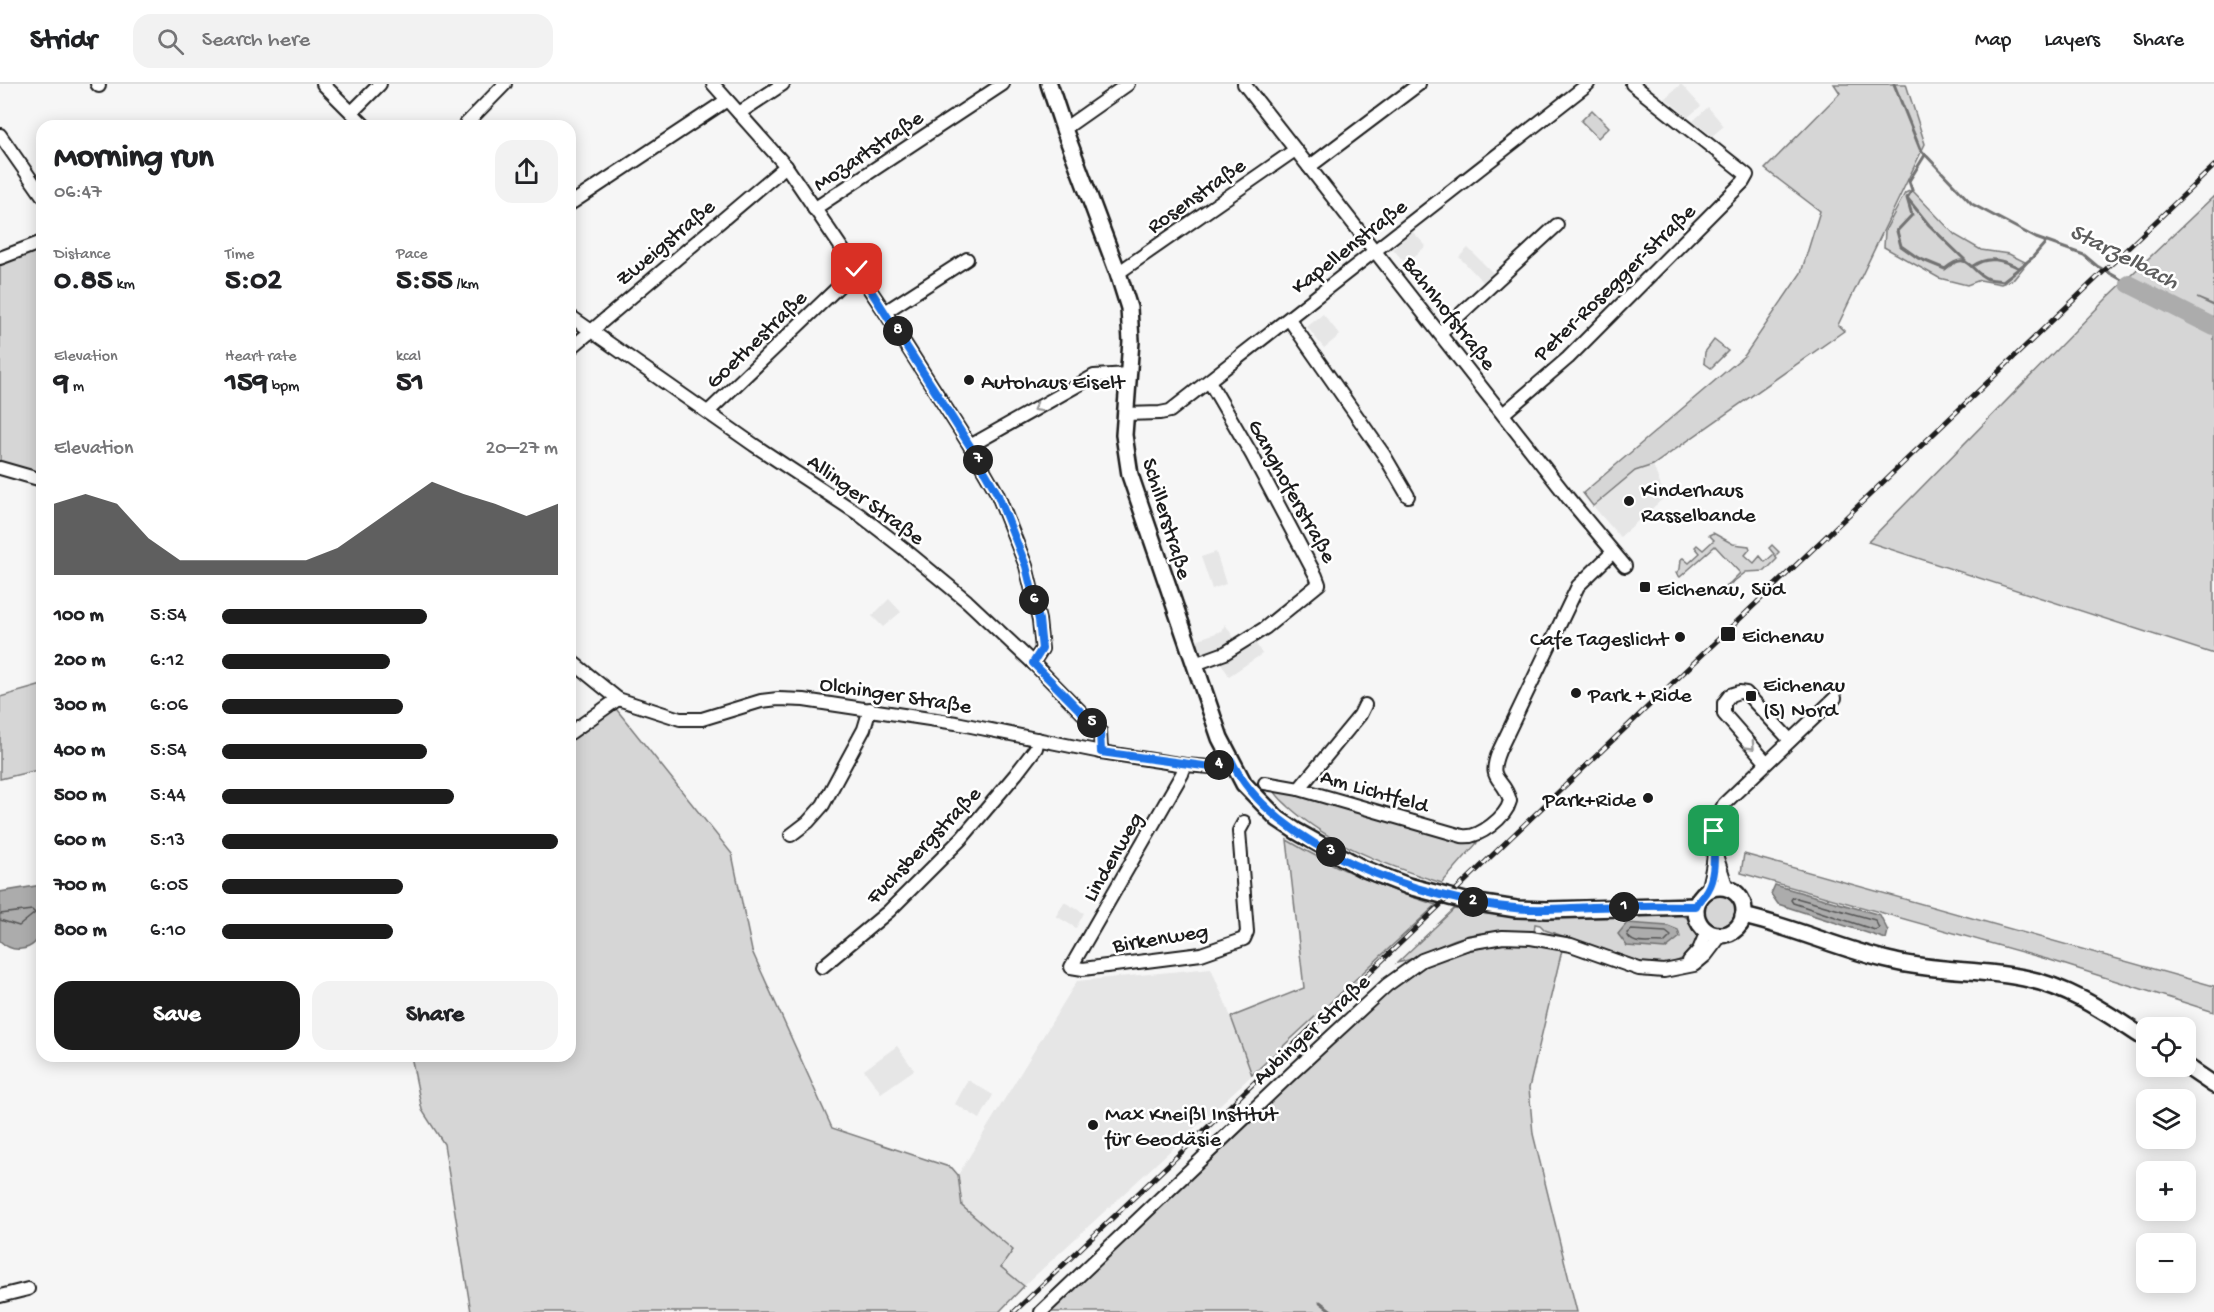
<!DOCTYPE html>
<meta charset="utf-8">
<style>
body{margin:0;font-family:"Gochi Hand",sans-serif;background:#f2f2f2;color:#202124;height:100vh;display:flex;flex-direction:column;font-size:22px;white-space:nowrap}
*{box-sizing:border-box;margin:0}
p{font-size:20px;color:#757577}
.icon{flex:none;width:33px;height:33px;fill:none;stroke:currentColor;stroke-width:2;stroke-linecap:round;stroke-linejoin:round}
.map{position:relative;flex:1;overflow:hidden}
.panel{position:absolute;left:36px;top:36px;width:540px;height:942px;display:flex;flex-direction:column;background:#fff;border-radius:18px;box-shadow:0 3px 15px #0003}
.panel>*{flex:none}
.controls{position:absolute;left:2136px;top:933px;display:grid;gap:12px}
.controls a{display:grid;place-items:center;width:60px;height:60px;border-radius:12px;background:#fff;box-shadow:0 3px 15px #0003;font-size:30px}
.pin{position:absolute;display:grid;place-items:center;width:51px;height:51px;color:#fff;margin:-26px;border-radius:12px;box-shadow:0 3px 9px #0006}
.km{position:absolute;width:30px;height:30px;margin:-15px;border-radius:50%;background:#222;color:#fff;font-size:16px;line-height:30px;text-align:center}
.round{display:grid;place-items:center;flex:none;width:63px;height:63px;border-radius:18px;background:#f2f2f2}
.headline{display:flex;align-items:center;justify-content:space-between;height:102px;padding:0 18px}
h1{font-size:33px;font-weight:800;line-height:45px}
.figures{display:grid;grid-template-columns:repeat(3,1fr);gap:9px;height:102px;padding:6px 18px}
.figures div{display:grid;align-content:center}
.figures b{font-size:30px;font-weight:800}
.figures small{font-size:16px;font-weight:400}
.figures p{font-size:16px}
.chart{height:168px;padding:12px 18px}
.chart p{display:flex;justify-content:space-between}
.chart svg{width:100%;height:108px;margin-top:6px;fill:#1c1c1c;opacity:.7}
.primary-button{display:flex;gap:12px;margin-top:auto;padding:12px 18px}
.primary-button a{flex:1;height:69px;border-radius:18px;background:#1c1c1c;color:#fff;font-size:24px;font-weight:800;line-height:69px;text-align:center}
.primary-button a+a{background:#f2f2f2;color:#202124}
ul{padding:0 18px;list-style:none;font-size:20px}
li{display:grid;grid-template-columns:96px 72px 1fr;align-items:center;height:45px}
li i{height:15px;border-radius:8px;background:#1c1c1c}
header{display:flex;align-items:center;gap:36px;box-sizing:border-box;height:84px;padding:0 30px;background:#fff;border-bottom:2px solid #e0e0e0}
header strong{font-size:28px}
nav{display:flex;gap:33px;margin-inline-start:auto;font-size:21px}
.search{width:420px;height:54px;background:#f2f2f2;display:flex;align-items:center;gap:15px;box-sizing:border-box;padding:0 21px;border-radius:18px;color:#757577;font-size:22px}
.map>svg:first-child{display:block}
.built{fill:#e6e6e6}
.green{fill:#d6d6d6;stroke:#797979;stroke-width:1.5}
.water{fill:#acacac;stroke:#727272;stroke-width:1.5}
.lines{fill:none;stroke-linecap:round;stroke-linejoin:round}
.shore{stroke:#565656;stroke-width:1.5}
.stream{stroke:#727272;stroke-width:3}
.river{stroke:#acacac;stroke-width:18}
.minor-casing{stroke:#1c1c1c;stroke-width:16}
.major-casing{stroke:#1c1c1c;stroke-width:20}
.minor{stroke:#fff;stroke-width:12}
.major{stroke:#fff;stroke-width:15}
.rail-casing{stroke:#1c1c1c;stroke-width:5}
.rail{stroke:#fff;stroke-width:3;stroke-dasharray:9;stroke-linecap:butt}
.oneway{stroke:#999}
.route-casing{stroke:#fff;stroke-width:12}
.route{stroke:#1a73e8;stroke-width:8}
.poi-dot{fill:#1c1c1c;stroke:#fff;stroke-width:2}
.labels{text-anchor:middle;stroke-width:5;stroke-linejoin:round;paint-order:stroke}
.street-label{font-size:22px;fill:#1c1c1c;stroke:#fff}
.poi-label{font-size:22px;fill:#1c1c1c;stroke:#fff;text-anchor:start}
.water-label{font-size:24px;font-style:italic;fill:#5d5d5d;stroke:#fff}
</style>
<header>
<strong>Stridr</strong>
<div class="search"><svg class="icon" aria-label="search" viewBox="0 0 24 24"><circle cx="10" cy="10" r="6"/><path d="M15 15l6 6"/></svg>Search here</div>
<nav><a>Map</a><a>Layers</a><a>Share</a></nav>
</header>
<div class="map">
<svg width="2214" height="1228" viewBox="0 0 2214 1228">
<rect width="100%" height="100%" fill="#f6f6f6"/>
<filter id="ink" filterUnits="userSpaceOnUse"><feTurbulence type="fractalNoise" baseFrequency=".0167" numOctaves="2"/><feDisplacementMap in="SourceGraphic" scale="12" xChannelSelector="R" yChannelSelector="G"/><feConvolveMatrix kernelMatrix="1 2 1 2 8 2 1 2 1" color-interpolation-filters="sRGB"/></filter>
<g filter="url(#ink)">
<g class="built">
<polygon points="1681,0 1701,22 1688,33 1665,14"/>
<polygon points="1708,23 1724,42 1712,52 1693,37"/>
<polygon points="1412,147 1426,162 1406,180 1393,165"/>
<polygon points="1468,164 1494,190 1484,199 1459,173"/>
<polygon points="1323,230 1340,251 1324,264 1307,243"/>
<polygon points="1653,381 1665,413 1620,453 1593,422 1635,386"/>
<polygon points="1216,468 1226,500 1212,505 1201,473"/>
<polygon points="889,515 901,528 883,543 872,532"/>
<polygon points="1225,540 1236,557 1210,571 1202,572 1196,556 1222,547"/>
<polygon points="1255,558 1262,570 1229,592 1221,579"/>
<polygon points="1064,818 1084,829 1076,844 1056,832"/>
<polygon points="1211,884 1231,933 1252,991 1024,1202 1001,1182 1012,1165 962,1122 958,1091 1077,897"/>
<polygon points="897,962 914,986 881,1009 864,986"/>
<polygon points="968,996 993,1011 980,1035 955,1020"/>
</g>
<g class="green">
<polygon points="1834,0 1906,0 1925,60 1838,241 1844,247 1653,381 1635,387 1593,422 1583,409 1745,271 1801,189 1820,127 1765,85 1840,9"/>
<polygon points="1592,26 1609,43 1598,54 1581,37"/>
<polygon points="1912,106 1955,151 1981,166 2009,170 2027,179 2014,195 2001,200 1980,196 1967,201 1939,194 1884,163 1885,147 1905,109"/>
<polygon points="2214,112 2214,221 2197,214 2214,222 2214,570 1868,458 2108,213"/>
<polygon points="42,165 42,391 0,377 0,181"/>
<polygon points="1714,256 1728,267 1711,284 1704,279 1705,268"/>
<polygon points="1713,449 1733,460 1749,462 1750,465 1745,471 1754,479 1760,472 1765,478 1774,470 1769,464 1772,461 1779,468 1775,472 1777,475 1765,487 1746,488 1724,505 1740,489 1715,462 1680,493 1676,489 1680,485 1681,475 1683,474 1689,479 1700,469 1695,463 1697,461 1703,466 1714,456 1709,451"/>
<polygon points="42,601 42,685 0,695 0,613"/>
<polygon points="609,616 732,770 752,867 832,1044 952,1084 958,1091 962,1122 1013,1166 1001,1183 1024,1202 999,1228 471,1228 444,1060 422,1026 411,972 570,972 570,642"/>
<path d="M 1279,703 L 1477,759 L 1442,799 C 1388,782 1331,761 1289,723 C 1283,717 1277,713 1274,706 Z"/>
<path d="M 1287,756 C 1334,784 1384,804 1436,821 L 1252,991 L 1231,933 L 1304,904 Z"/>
<polygon points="1744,770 2214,902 2214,928 2050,876 1741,789"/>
<circle cx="1720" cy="827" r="18"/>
<path d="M 1454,825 L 1520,834 L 1661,831 L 1662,829 C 1668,830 1675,829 1681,831 C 1700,837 1702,861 1686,872 C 1675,880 1663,881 1649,881 L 1545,846 L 1540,841 L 1535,840 L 1534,848 C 1509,848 1482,846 1459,854 C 1437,861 1419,875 1397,879 Z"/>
<path d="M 1506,860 L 1524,860 L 1562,866 L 1529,1004 L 1533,1050 L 1577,1228 L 1050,1228 L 1380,914 C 1389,906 1398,897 1409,891 C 1439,872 1471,864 1506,860 Z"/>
</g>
<g class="water">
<path d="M 42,801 C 42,822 50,862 21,865 C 13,866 6,863 0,857 L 0,808 Z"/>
<polygon points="1775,801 1880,831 1888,847 1886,855 1778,820 1771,810"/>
<polygon points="1627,839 1668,842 1678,846 1680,853 1665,865 1627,862 1618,850"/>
</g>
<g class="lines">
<g class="shore">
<polygon points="1793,813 1875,836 1879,844 1875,846 1793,819 1791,816"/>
<polyline points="0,830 32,826 35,829 19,842 0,836"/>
<path d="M 1631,846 L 1666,848 L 1671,852 L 1664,859 C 1651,857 1631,864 1627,849 Z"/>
</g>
<g class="stream">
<polyline points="1894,0 1920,65 1972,120 2036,154 2084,171 2097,182 2129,200"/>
<path d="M 1925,71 L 1909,97 L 1912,106 L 1907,114 L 1912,131 L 1897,147 L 1901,162 L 1918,174 L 1945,185 C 1970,165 1968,187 1988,195 C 1992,196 1998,196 2003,197 L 2032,174 L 2046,158"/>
<polyline points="1908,115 1929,141 1965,176"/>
<path d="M 1973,182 C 1988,171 2003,176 2019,184"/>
<polyline points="1320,1218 1333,1228"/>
</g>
<polyline class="river" points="2129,200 2214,243"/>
<g class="minor-casing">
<g id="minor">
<polyline points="97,0 99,2"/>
<polyline points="323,0 365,42"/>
<polyline points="713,0 786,82 885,228 970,362 997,409 1026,482 1039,536 1042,565 1033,579"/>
<polyline points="1244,0 1569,415 1625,482"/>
<polyline points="352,28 380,0"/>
<polyline points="739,29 783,0"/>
<polyline points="464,42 505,0"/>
<polyline points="1064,45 1128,0"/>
<polyline points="0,51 42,111"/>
<polyline points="1309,83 1419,0"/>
<polyline points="570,120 727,16"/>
<polyline points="814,125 1003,0"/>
<polyline points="0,174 42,158"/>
<polyline points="1118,189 1295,66"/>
<polyline points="885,228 967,175"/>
<polyline points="570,232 754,361 860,431 904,465 967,517 1033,579 1100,647 1101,668"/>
<polyline points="1289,235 1384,371 1408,412"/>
<polyline points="1440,249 1557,141"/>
<polyline points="570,265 786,82"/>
<polyline points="708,328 857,185"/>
<polyline points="1125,330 1160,329 1170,327 1588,0"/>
<polyline points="1503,330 1568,274 1743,98 1747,91 1632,0"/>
<polyline points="970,362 1094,292 1129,290"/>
<polyline points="0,384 42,396"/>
<polyline points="570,576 618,615 680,635 702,635 761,617 778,615 804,616 956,639 1101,668 1185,681 1211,683 1231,676"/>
<polyline points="1195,580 1225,569 1265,544 1319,500 1316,492 1252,371 1209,297"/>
<polyline points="570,649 618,615"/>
<polyline points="1766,678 1724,630 1724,619 1730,611 1739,608 1746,609 1790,656"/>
<polyline points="1185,681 1182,690 1071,883 1083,885 1201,870 1244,855 1247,848 1239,747 1244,738"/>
<path d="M 1265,699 L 1299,705 L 1462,752 C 1479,755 1506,733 1510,717 C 1504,692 1486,699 1499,667 L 1578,502 L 1613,468"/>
<polyline points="1299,705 1360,631 1365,621"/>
<polyline points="791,751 808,738 823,721 864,645 870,625"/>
<polyline points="1716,771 1727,804"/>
<path d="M 1707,807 C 1710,794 1714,781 1714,768 C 1715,750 1715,737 1724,720 L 1835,614"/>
<polyline points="1689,877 1699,866 1707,847"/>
<polyline points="822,883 889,827 962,754 1016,690 1036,664 1038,655"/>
<polyline points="0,1212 28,1205"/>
<polyline points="1041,1228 1293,988 1387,901 1422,876 1468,859 1503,853 1531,854 1571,861 1639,885 1664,887 1694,881 1706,871 1722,850"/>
</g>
</g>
<g class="major-casing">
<g id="major">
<polyline points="1049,0 1064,45 1118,189 1129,224 1131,257 1124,351 1130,391 1220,654 1244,700 1278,735 1296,747 1362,784 1408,802 1465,817 1516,825 1547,826 1696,822"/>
<circle cx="1720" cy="827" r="24"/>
<path d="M 1743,832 C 1794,843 1842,866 1892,877 C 1936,888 1981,885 2024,894 C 2070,903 2108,930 2146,955"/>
<polyline points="2186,982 2214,1001"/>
</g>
</g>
<use href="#minor" class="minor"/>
<use href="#major" class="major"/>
<g class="rail-casing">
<polyline id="rail" points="1014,1228 2214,82"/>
</g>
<use href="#rail" class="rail"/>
</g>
<defs><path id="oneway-chevron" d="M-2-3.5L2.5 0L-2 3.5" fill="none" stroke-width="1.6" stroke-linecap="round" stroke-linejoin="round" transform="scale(1.5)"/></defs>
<g class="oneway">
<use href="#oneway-chevron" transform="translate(1037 324) rotate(151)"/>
<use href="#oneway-chevron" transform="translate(1751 662) rotate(47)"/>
</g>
</g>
<g class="lines" filter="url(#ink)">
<g class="route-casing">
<path id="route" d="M 857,185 L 970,362 L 997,409 L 1026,482 L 1039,536 L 1042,565 L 1033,579 L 1100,647 L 1101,668 L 1211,683 L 1231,676 C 1273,765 1423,816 1515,824 C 1540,827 1566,824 1592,823 C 1627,822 1662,821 1696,822 C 1699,815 1704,812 1707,806 C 1717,790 1713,765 1714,747"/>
</g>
<use href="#route" class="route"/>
</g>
<g class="poi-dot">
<circle cx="969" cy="296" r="6"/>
<circle cx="1629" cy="417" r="6"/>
<rect x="1639" y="497" width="12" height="12" rx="3"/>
<rect x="1720" y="542" width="16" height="16" rx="3"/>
<circle cx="1680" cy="553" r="6"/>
<circle cx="1576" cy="609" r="6"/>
<rect x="1745" y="606" width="12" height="12" rx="3"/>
<circle cx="1648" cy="714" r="6"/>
<circle cx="1093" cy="1041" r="6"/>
</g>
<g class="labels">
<g class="street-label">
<text transform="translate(867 65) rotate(-34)" y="8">Mozartstraße</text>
<text transform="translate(1195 110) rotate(-35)" y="8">Rosenstraße</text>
<text transform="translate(664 157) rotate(-40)" y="8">Zweigstraße</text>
<text transform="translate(1348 161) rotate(-38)" y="8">Kapellenstraße</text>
<text transform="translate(1613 197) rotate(-44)" y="8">Peter-Rosegger-Straße</text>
<text transform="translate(1451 228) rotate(52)" y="8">Bahnhofstraße</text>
<text transform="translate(755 254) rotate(-44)" y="8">Goethestraße</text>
<text transform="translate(1294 406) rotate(61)" y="8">Ganghoferstraße</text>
<text transform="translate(867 414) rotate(36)" y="8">Allinger Straße</text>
<text transform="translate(1169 434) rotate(73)" y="8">Schillerstraße</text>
<text transform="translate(896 609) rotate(9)" y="8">Olchinger Straße</text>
<text transform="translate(1375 705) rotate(16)" y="8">Am Lichtfeld</text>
<text transform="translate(922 760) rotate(-46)" y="8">Fuchsbergstraße</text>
<text transform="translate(1111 772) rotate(-60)" y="8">Lindenweg</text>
<text transform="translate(1160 852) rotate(-9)" y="8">Birkenweg</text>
<text transform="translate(1310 944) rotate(-43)" y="8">Aubinger Straße</text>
</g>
<g class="poi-label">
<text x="981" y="304">Autohaus Eiselt</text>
<text x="1641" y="412">Kinderhaus<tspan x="1641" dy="25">Rasselbande</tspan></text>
<text x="1657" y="511">Eichenau, Süd</text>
<text x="1742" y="558">Eichenau</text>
<text x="1668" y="561" text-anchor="end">Cafe Tageslicht</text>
<text x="1763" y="607">Eichenau<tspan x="1763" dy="25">(S) Nord</tspan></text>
<text x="1588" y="617">Park + Ride</text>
<text x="1636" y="722" text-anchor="end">Park+Ride</text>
<text x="1105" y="1036">Max Kneißl Institut<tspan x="1105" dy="25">für Geodäsie</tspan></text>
</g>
<g class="water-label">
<text transform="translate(2125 171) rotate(27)" y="8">Starzelbach</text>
</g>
</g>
</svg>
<div class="controls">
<a><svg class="icon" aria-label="locate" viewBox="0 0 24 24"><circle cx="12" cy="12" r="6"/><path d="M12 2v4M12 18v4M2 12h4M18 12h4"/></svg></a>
<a><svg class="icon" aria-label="layers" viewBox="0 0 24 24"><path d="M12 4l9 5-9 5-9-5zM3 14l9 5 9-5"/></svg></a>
<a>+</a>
<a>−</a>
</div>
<div class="pin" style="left:1714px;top:747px;background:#1e9e55"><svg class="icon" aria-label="arrive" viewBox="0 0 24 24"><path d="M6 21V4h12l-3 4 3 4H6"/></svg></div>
<div class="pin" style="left:857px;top:185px;background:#d93025"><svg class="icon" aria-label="check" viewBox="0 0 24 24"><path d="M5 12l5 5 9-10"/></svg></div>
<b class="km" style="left:1624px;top:823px">1</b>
<b class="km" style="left:1473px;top:818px">2</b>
<b class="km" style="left:1331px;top:768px">3</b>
<b class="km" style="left:1219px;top:681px">4</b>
<b class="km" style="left:1092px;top:639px">5</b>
<b class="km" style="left:1034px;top:516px">6</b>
<b class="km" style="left:978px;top:376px">7</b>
<b class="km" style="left:898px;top:247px">8</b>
<section class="panel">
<div class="headline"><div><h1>Morning run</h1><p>06:47</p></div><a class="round"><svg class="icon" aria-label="share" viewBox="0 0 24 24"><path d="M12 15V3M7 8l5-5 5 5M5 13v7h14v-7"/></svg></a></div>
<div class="figures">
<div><p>Distance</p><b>0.85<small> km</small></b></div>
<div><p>Time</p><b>5:02</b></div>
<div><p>Pace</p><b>5:55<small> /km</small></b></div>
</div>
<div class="figures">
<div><p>Elevation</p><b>9<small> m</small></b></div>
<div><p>Heart rate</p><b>159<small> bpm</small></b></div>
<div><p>kcal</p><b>51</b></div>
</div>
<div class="chart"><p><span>Elevation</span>20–27 m</p>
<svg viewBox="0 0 160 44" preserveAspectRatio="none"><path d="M0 44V15L10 11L20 15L30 29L40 38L50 38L60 38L70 38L80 38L90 33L100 24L110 15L120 6L130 11L140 15L150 20L160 15V44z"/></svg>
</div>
<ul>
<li><b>100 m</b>5:54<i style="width:61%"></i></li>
<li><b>200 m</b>6:12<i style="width:50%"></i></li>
<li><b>300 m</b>6:06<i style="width:54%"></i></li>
<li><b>400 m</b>5:54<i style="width:61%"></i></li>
<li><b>500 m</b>5:44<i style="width:69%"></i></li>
<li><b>600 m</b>5:13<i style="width:100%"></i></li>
<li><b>700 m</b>6:05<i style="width:54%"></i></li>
<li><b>800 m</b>6:10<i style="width:51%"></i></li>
</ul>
<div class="primary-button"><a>Save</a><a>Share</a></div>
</section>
</div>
